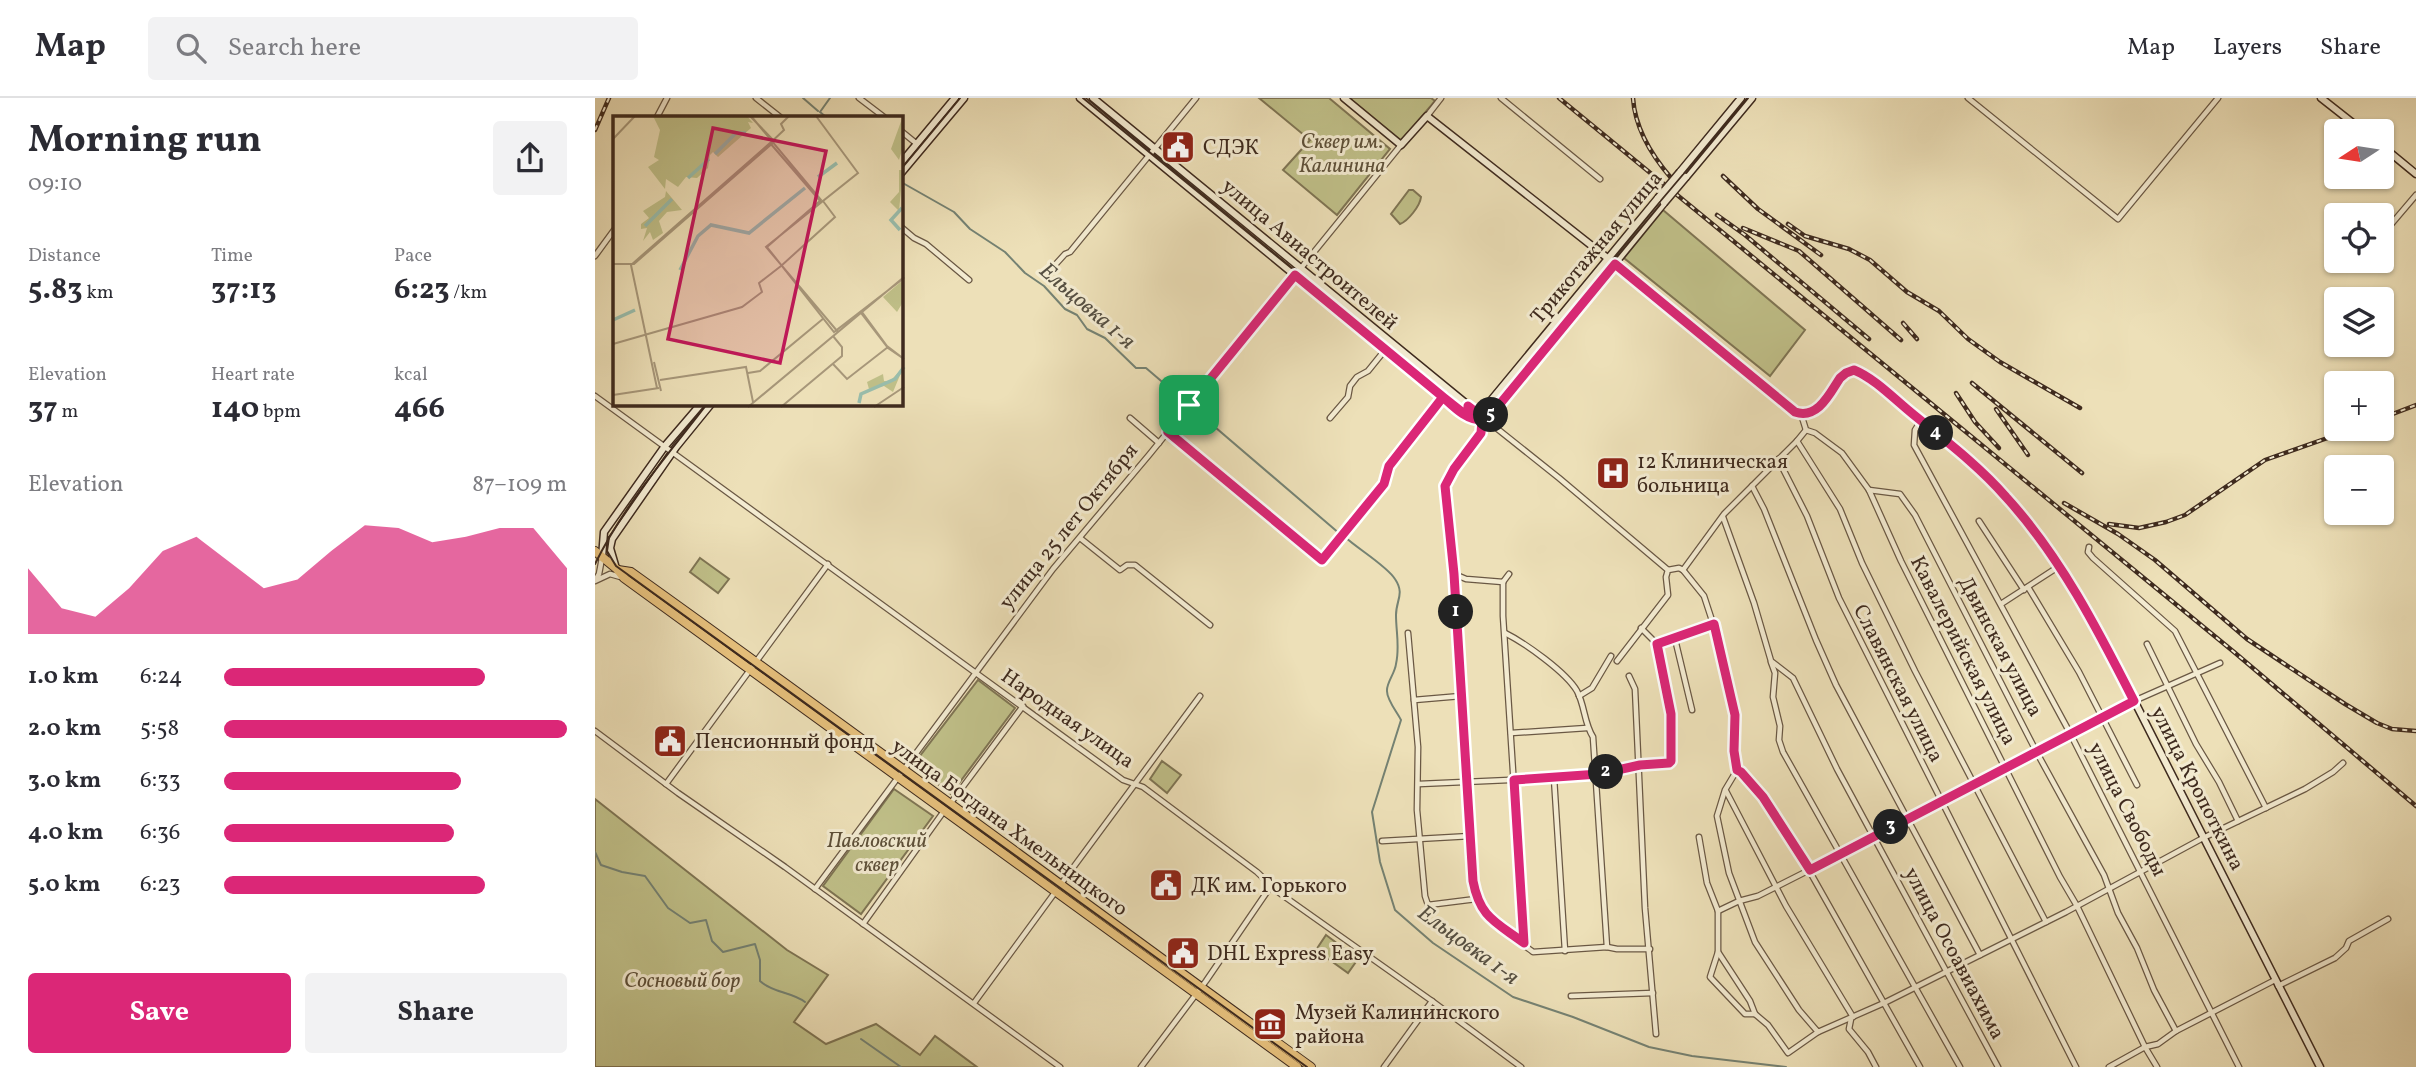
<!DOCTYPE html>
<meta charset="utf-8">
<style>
body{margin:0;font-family:Vollkorn,serif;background:#f2f2f3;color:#2b2b33;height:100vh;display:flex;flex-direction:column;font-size:26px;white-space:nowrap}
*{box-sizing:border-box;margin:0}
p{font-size:23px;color:#7c7c81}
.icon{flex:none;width:38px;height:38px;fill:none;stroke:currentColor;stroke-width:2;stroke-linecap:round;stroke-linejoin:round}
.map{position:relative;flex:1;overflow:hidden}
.panel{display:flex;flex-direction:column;background:#fff;width:595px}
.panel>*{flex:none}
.needle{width:46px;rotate:258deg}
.fabs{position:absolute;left:1729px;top:21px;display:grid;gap:14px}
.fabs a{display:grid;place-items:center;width:70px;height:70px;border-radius:7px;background:#fff;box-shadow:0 2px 5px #0004;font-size:35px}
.pin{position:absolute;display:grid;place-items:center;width:60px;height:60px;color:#fff;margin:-30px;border-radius:14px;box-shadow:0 4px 10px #0006}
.km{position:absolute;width:35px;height:35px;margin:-18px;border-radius:50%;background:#222;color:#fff;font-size:19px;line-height:35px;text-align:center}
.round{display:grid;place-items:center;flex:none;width:74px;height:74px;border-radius:7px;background:#f2f2f3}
.summary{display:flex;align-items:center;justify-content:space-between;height:119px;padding:0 28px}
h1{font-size:38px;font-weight:700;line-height:52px}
.figures{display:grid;grid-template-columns:repeat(3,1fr);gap:10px;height:119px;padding:7px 28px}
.figures div{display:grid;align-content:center}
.figures b{font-size:30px;font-weight:700}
.figures small{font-size:19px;font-weight:400}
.figures p{font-size:19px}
.chart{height:196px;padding:14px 28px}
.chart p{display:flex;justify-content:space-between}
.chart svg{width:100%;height:126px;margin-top:7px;fill:#db2777;opacity:.7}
.cta{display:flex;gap:14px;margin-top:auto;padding:14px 28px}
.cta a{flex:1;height:80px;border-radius:7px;background:#db2777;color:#fff;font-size:28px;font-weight:700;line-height:80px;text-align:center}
.cta a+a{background:#f2f2f3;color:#2b2b33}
ul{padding:0 28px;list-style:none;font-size:23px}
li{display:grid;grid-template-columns:112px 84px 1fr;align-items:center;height:52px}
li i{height:18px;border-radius:9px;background:#db2777}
header{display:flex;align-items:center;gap:42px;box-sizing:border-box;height:98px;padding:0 35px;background:#fff;border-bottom:2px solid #e1e1e2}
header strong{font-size:33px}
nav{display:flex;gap:38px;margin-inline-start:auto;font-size:24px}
.search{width:490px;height:63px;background:#f2f2f3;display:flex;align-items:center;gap:18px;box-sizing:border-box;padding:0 24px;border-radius:7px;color:#7c7c81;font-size:26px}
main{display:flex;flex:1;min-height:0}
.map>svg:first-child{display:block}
.green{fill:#c0c089;stroke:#7f7554;stroke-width:2}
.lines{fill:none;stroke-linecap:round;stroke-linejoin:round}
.stream{stroke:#758273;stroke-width:2}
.street-casing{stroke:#6a5844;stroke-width:7}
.secondary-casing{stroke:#3e2a1e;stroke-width:9}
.highway-casing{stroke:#3e2a1e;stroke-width:10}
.street{stroke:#f3ebd1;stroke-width:4.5}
.secondary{stroke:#f3ebd1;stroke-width:6}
.highway{stroke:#e6c07c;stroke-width:8}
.tram{stroke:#3e2a1e;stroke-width:2}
.rail-casing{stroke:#3e2a1e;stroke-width:4.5}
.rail{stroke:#f3ebd1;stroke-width:2;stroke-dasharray:5;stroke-linecap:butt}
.secondary-bridge-casing{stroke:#3e2a1e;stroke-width:9;stroke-linecap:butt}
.secondary-bridge{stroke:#f3ebd1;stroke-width:6}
.route-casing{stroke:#fff;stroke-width:14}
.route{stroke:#db2777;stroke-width:9}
.labels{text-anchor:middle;stroke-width:6;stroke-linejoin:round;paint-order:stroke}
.park-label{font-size:21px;font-style:italic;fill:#5e5039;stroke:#f3ebd1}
.poi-label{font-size:21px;fill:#3e2a1e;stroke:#f3ebd1;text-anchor:start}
.street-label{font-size:21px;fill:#3e2a1e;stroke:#f3ebd1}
.water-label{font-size:23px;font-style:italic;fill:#554f42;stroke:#f3ebd1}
.inset-river{fill:none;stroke:#99bdac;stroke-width:3.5}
.inset-road{fill:none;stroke:#a7977a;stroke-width:2}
.view{fill:#c2185b;fill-opacity:0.15;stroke:#c2185b;stroke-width:3.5}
.inset-edge{fill:none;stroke:#3e2a1e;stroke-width:3.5}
</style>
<header>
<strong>Map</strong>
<div class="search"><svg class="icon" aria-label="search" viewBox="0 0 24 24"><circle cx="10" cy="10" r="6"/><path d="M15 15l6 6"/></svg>Search here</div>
<nav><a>Map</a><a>Layers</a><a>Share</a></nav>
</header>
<main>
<section class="panel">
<div class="summary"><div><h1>Morning run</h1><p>09:10</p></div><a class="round"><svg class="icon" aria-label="share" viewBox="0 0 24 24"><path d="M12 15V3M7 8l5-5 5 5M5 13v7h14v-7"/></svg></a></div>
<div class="figures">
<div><p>Distance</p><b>5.83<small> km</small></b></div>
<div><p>Time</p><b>37:13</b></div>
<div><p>Pace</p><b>6:23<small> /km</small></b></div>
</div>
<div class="figures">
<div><p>Elevation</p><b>37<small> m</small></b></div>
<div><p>Heart rate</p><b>140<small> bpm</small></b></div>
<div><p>kcal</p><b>466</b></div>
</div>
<div class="chart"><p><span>Elevation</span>87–109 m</p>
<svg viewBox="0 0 160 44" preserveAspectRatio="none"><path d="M0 44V21L10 35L20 38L30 28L40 15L50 10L60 19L70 28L80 25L90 15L100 6L110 7L120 12L130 10L140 7L150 7L160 21V44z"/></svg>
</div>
<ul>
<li><b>1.0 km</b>6:24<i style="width:76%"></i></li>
<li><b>2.0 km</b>5:58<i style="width:100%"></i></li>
<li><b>3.0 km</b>6:33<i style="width:69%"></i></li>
<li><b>4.0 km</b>6:36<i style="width:67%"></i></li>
<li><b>5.0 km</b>6:23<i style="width:76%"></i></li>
</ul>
<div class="cta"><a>Save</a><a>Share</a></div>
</section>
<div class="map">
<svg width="1821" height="969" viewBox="0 0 1821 969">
<rect width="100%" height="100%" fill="#ede0b8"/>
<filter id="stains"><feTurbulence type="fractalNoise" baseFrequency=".00286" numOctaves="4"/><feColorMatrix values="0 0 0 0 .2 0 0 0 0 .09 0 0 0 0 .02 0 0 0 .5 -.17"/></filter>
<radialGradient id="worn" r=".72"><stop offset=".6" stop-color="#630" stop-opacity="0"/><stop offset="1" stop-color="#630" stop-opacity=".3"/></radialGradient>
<g class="green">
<polygon points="664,0 734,0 795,51 742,117 688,72 715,42"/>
<polygon points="754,0 836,0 840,3 806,43"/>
<path d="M 814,92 L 818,92 L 826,99 C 825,108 813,123 805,126 L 796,116 Z"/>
<polygon points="1068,112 1210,232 1175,278 1029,160"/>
<polygon points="105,460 134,481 123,495 95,474"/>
<polygon points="383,582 420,610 356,696 318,667"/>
<polygon points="567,663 586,677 572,695 555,681"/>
<polygon points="299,691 338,718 266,816 228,788"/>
<polygon points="0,701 192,852 233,877 199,924 231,946 281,926 325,957 340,938 382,969 0,969"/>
<polygon points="731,837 763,861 753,875 721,852"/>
</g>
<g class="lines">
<g class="stream">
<polyline points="208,0 223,13"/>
<polyline points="231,19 225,14 235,0"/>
<polyline points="306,84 359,114 375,131 410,154 430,175 449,188 470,211 482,217 492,231 510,240 541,270 551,270 745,436"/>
<path d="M 750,439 C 763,451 792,468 800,481 C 810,496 801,502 801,517 C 801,534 805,549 801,566 C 800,575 792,584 792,592 C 791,601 802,614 806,622 L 777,714 L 785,764 L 800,812 L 838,845 L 918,899 L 978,919 L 1054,949 L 1097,958 L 1191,969"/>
<path d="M 0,754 L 6,767 L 27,774 L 50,778 L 73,810 L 95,825 L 111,822 L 117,843 L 128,854 L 160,846 L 165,862 L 165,883 C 178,895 197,894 210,904"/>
<polyline points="266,941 306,969"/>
</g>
<g class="street-casing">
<g id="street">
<polyline points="161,0 185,19"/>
<polyline points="264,0 289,19"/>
<polyline points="906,0 1005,81"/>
<polyline points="1373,0 1523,121 1623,0"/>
<polyline points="832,18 846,0"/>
<polyline points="62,19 72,0"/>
<polyline points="306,33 322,46"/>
<polyline points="306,129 319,140 331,146 374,182"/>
<polyline points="1787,137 1821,97"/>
<polyline points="0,158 19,132"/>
<polyline points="460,167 470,156 475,154 601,0"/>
<polyline points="0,298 528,682 548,689 662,774 683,794 837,903 926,969"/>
<polyline points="1206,316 1211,332 1220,335 1247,355 1274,392 1306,463 1465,779 1482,808 1550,949 1562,969"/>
<polyline points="535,320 564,345"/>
<polyline points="735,320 753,299 755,288 762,279 773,273 790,252"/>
<polyline points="890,321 964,380 1073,472"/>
<path d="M 887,322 L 886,335 L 859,371 L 850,388 L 859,476 L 878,783 C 880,792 880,802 886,810 C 895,823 925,844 938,854 L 1012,849 L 1022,851 L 1055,851"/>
<polyline points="1325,324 1320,332 1319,347 1475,635 1644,969"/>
<polyline points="1211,332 1202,343 1245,411 1267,465 1320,573 1451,824"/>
<polyline points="573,334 727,462 789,386 794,368 847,299"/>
<polyline points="1202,343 1157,388 1169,411 1221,542 1241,587 1385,857"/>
<polyline points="1183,361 1212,418 1244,500 1481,969"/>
<polyline points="1274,392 1305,396 1320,417 1441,653 1509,777 1523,815 1542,850 1559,892 1581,933"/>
<polyline points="1128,419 1159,505 1176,563 1198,580 1242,671 1403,969"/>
<polyline points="1384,423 1429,492"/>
<polyline points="485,440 525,472 532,467 540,467 615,527"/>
<polyline points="1494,449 1493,454 1498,460 1580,533 1671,710"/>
<polyline points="1088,472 1109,498 1127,553 1140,617 1139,653 1142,672 1168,699 1193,735 1325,969"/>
<polyline points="859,476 871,481 908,484"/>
<polyline points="1,481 4,476 7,460"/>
<polyline points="0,483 15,476 29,480"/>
<polyline points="908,484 908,518 929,844"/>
<polyline points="908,484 914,476"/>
<polyline points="1433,489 1484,574 1542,687"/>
<polyline points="1406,506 1463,469"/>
<polyline points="1046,530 1062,546 1119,526"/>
<polyline points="813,535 823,649 822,712 830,798 833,807 881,801"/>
<path d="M 910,535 C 930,545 971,574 982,593 C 990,608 989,625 998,639 L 1012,849"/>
<polyline points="1080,541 1097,612"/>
<polyline points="1552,546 1601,646 1624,684 1643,723"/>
<polyline points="1022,563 1073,497 1071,479 1073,472 1084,470 1088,472 1129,416 1157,388"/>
<polyline points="1176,564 1180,575 1178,599 1185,628 1184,642 1188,654 1365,969"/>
<polyline points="1034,578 1040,591 1050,810 1061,936"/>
<polyline points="984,598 997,590 1016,558"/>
<polyline points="819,602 866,598"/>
<polyline points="0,633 83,695 190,769 465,969"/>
<polyline points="916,635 992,630"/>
<polyline points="1142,672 1130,692 1122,718 1134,775 1160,844 1204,912 1223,934 1289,905 1471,814 1608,740 1710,691 1738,674 1748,665"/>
<polyline points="959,680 970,853"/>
<polyline points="71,686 233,466"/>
<polyline points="824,686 956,680 1074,665 1076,616 1062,546"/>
<polyline points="1131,693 1191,808 1258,919"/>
<polyline points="355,706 428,608"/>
<polyline points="1104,739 1112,785 1123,813 1123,854 1155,903 1160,916 1173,927 1193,955 1223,934"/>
<polyline points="787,743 876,738"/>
<polyline points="466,786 605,598"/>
<polyline points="220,791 458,471 554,357 806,47"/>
<polyline points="1123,813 1144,803 1163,798 1246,756 1539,603 1625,565"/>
<polyline points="268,826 349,713"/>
<polyline points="1123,854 1115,879 1150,916 1160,916"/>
<polyline points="1683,888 1740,860 1751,850 1754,843 1793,821"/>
<polyline points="976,898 1058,895"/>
<polyline points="379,905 461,793"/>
<polyline points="1256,921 1254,931 1273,954 1281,969"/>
<polyline points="546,969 611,883 676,788"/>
<polyline points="789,969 837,903"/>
<polyline points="1514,969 1550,949 1563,946 1581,933 1680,882"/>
</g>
</g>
<g class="secondary-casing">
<g id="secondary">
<path d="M 485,0 L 872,319 C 883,323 890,323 898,315 L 1069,105"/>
<polyline points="498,0 890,321"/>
<path d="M 749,0 L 806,47 L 832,18 L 1020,166 L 1196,311 L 1206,316 L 1219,313 C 1233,301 1241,276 1259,272 L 1285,290 L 1393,380 L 1415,403 L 1463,469 L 1511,547 L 1725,969"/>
<polyline points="1726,0 1768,33"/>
<polyline points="1787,48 1821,76"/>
<polyline points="306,65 360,0"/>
<polyline points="1085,74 1146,0"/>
<polyline points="306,75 369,0"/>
<polyline points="1091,79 1157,0"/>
<polyline points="880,312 886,312 893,306 1063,100"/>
<polyline points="7,459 9,434 70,348 106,306"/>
<polyline points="20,467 15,450 17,441 81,349 116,306"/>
</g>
</g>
<g class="highway-casing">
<g id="highway">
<polyline points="0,453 23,472 29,480 702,969"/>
<path d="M 23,472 L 36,474 C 264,637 489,805 716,969"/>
</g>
</g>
<use href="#street" class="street"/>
<use href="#secondary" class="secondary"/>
<use href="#highway" class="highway"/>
<g class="tram">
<polyline points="488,0 873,314 885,317 895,313 1153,0"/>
<polyline points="306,71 365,0"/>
<polyline points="14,439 12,453 21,468 712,969"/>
<path d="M 0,466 C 29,407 72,358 112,306"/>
</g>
<g class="rail-casing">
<g id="rail">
<polyline points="964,0 1639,554 1821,708"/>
<path d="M 1038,0 C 1040,31 1057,58 1077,81"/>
<polyline points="0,32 14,0"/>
<polyline points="1128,78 1163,111 1226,157"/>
<polyline points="1122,117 1150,137 1274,241"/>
<polyline points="1193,126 1210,138 1254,151 1275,162 1312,194 1344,213 1373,241 1405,264 1485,310"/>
<polyline points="1148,130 1204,153 1306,242"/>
<polyline points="1308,225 1322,241"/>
<polyline points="1377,285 1487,375"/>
<polyline points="1361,295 1380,324 1404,350"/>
<polyline points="1401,311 1433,357"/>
<polyline points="1787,320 1821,307"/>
<polyline points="1469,405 1523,436 1560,462 1652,541 1750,606 1782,625 1797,631 1821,633"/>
<polyline points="1514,426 1544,430 1571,424 1590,417 1670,362 1758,331"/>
</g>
</g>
<use href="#rail" class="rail"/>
<g class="secondary-bridge-casing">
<g id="secondary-bridge">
<polyline points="1063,100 1085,74"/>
<polyline points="1069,105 1091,79"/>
</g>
</g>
<use href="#secondary-bridge" class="secondary-bridge"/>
</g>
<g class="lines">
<g class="route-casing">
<path id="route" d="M 594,307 L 700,177 L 848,299 C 859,309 871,322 887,322 L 886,335 L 859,371 L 850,388 L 859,476 L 878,783 C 885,820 901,824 929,845 L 919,682 L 1004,676 L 1045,667 L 1074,665 L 1076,663 L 1076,616 L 1062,546 L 1119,526 L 1140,617 L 1139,653 L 1142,672 L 1146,674 L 1168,699 L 1215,772 L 1539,603 C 1503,532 1465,458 1411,399 C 1384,368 1351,343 1319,317 C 1301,303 1281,281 1259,272 L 1251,275 L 1245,280 C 1235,295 1223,322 1200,314 L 1020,166 L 895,318 L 890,321 L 873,308 L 873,314 L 867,314 L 848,299 L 794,368 L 789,386 L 727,462 L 573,334 L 594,307"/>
</g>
<use href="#route" class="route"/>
</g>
<defs>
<g id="civic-square" transform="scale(1.75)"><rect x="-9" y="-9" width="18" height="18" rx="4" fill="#8f2418" stroke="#f3ebd1"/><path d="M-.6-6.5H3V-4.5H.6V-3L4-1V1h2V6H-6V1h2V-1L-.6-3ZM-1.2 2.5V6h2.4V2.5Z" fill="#fff"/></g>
<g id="hospital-square" transform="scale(1.75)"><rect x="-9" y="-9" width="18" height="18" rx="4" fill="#8f2418" stroke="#f3ebd1"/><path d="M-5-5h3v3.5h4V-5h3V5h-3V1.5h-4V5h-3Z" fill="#fff"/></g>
<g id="museum-square" transform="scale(1.75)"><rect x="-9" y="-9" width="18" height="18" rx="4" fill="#8f2418" stroke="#f3ebd1"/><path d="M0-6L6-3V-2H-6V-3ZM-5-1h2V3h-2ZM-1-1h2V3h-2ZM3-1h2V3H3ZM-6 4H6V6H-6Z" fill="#fff"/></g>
</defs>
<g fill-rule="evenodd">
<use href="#civic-square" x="583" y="49"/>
<use href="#hospital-square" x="1018" y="375"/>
<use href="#civic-square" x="75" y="643"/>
<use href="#civic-square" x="571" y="787"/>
<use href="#civic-square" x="588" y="855"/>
<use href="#museum-square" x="675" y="926"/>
</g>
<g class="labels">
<g class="park-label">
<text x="747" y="50">Сквер им.<tspan x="747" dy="24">Калинина</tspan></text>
<text x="282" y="749">Павловский<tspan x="282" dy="24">сквер</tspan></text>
<text x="87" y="889">Сосновый бор</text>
</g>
<g class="poi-label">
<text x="608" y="56">СДЭК</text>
<text x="1042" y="370">12 Клиническая<tspan x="1042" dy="24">больница</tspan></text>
<text x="100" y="650">Пенсионный фонд</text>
<text x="596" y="794">ДК им. Горького</text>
<text x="612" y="862">DHL Express Easy</text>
<text x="700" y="921">Музей Калининского<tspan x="700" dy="24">района</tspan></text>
</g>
<g class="street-label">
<text transform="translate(1001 149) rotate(-50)" y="7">Трикотажная улица</text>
<text transform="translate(715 156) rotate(40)" y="7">улица Авиастроителей</text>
<text transform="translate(473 428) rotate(-51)" y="7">улица 25 лет Октября</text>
<text transform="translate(1406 548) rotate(62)" y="7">Двинская улица</text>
<text transform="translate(1369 552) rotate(63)" y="7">Кавалерийская улица</text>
<text transform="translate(1304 585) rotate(63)" y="7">Славянская улица</text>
<text transform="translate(473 620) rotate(35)" y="7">Народная улица</text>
<text transform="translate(1603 690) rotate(63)" y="7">улица Кропоткина</text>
<text transform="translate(1533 711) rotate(63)" y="7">улица Свободы</text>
<text transform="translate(415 729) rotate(36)" y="7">улица Богдана Хмельницкого</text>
<text transform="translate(1360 855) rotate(62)" y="7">улица Осоавиахима</text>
</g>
<g class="water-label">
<text transform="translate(493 207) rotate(41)" y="8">Ельцовка 1-я</text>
<text transform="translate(874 846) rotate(36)" y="8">Ельцовка 1-я</text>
</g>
</g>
<g transform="translate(18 18)">
<rect width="290" height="290" fill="#ede0b8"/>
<path d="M 40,0 L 134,0 L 140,7 L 135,6 L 138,12 L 105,41 L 100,36 L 97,39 L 95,52 L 84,62 L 73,61 L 65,71 L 53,63 L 52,73 L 35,51 L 46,44 L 41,41 L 47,14 ZM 290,0 L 291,0 L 290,53 L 289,34 L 286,44 L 278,33 ZM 286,54 L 290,54 L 286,95 L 277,86 L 286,76 ZM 53,75 L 69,94 L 54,96 L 46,105 L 50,117 L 40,124 L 37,116 L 30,125 L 34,112 L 28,113 L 28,108 L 36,102 L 30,95 L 52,81 ZM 290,164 L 290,186 L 284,196 L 270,181 ZM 290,252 L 280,276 L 271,270 L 256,273 L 254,266 L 270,258 L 271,265 L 277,265 Z" fill="#c0c089"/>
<path class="inset-river" d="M 102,38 L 123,17 L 133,17M 205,61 L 224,47M 75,62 L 96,43M 32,110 L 59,83M 287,114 L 278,104 L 289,92M 67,154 L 85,120 L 98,109 L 136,117 L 192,72M 0,204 L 22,194M 246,287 L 248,278 L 282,263 L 291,251"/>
<path class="inset-road" d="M 137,0 L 162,26M 138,0 L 208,84 L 154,131 L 221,216 L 291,162M 0,23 L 22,0M 157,27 L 208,86M 154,30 L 171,14 L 168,8 L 176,0M 210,85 L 153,131 L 225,216M 0,148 L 21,148 L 161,26M 168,150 L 222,101 L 210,85 L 245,57 L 203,0M 249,196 L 274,230 L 291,243M 248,197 L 275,232 L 291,243M 0,228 L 129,191 L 149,176 L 146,167 L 168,150M 41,246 L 48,275M 220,248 L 234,263 L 275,231M 135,257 L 147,255 L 211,202M 47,264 L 133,251 L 140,286M 44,272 L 18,149 L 157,27M 0,279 L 46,272M 135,291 L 291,161M 168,291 L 229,240 L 229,231 L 220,220M 261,291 L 291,271"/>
<path class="view" d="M 100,12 L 213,35 L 167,247 L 55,223 Z"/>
<rect width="290" height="290" class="inset-edge"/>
</g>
<rect width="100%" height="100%" filter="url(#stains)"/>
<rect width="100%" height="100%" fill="url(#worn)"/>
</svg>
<div class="fabs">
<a><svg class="needle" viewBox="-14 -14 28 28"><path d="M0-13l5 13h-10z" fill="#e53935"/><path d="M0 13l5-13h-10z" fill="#7c7c81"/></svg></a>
<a><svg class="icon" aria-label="locate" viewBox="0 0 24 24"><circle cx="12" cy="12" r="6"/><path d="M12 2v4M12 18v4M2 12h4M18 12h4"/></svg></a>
<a><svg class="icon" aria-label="layers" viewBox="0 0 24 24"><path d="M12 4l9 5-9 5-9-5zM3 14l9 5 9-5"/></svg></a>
<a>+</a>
<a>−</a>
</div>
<div class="pin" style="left:594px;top:307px;background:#1e9e55"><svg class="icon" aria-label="arrive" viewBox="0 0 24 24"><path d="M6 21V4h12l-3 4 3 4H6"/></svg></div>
<b class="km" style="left:861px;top:514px">1</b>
<b class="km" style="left:1011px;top:674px">2</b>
<b class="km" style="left:1296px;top:729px">3</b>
<b class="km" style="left:1341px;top:335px">4</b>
<b class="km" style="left:896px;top:317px">5</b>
</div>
</main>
